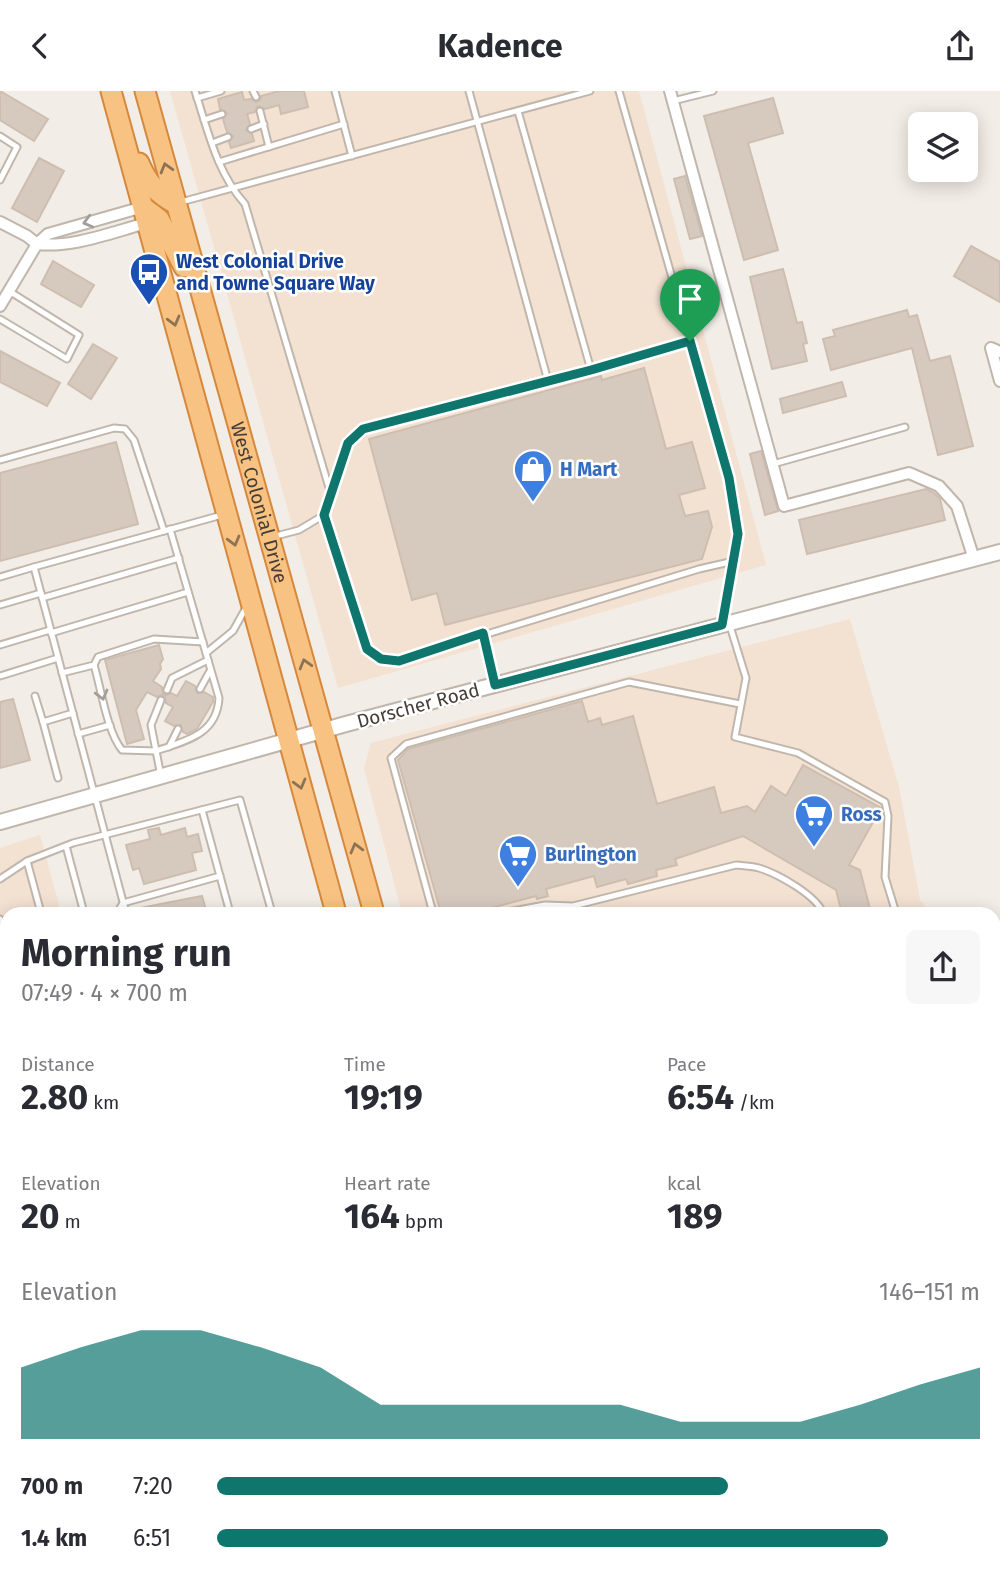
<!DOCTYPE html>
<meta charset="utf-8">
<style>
body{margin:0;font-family:"Fira Sans",sans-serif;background:#f7f7f7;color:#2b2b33;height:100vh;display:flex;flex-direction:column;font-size:26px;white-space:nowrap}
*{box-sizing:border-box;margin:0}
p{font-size:23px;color:#7c7c81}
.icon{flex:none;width:38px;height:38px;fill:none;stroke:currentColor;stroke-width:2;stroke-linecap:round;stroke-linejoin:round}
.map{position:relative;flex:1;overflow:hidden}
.sheet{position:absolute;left:0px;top:816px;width:1001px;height:674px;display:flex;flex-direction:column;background:#fff;border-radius:21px 21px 0 0;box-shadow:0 4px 18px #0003}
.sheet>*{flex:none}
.tools{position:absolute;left:908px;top:21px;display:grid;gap:14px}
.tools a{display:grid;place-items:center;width:70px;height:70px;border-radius:10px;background:#fff;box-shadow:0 4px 18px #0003;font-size:35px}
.pin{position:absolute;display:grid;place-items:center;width:60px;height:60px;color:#fff;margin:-72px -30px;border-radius:50% 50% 50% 0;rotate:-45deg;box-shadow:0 0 7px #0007}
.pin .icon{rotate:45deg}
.round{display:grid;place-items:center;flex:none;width:74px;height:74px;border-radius:10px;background:#f7f7f7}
.head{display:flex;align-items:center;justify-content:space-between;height:119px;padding:0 21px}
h1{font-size:38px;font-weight:700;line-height:52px}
.metrics{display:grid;grid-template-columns:repeat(3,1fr);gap:10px;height:119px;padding:7px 21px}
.metrics div{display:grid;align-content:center}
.metrics b{font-size:35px;font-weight:700}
.metrics small{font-size:19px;font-weight:400}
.metrics p{font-size:19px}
.chart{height:196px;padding:14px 21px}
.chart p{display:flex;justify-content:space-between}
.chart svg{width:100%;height:126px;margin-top:7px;fill:#0f766e;opacity:.7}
ul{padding:0 21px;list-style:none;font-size:23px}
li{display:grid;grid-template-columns:112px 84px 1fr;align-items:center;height:52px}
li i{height:18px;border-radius:9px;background:#0f766e}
header{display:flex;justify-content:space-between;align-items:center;height:91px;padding:0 21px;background:#fff;font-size:32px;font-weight:700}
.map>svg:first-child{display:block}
.commercial{fill:#f3e1d2}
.industrial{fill:#e5dfdb}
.building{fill:#d6cabf;stroke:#cebeb0;stroke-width:2}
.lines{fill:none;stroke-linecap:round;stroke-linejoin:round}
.service-casing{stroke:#c0b6ac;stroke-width:9}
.minor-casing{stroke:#c0b6ac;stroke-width:14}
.tertiary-casing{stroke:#c0b6ac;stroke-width:18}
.trunk-casing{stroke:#d6883d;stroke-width:23}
.service{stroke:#fff;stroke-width:5}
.minor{stroke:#fff;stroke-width:10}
.tertiary{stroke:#fff;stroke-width:14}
.trunk{stroke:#f8c382;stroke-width:19}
.oneway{stroke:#8d7354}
.oneway2{stroke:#a29e9a}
.route-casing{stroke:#fff;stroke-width:14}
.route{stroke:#0f766e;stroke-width:9}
.labels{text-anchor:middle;stroke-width:5;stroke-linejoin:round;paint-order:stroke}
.transit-label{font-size:19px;font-weight:bold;fill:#164399;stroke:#fff;text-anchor:start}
.shop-label{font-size:19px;font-weight:bold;fill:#366cbe;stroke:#fff;text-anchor:start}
.street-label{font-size:19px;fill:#453d36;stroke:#fff}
</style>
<header><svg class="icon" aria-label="back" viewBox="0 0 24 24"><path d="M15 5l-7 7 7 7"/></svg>Kadence<svg class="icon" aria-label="share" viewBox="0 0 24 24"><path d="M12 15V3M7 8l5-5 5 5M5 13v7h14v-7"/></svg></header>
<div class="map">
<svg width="1000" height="1489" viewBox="0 0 1000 1489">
<rect width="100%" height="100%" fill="#f2ede6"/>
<g class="commercial">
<polygon points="170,0 639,0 766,474 338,597"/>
<polygon points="850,528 899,696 920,809 931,822 402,822 364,677 371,652"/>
<polygon points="40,744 61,822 7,822 7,911 0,913 0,757"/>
<polygon points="994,875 1000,876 1000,1489 584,1489 582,1482 994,1482"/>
<polygon points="57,1482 482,1482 484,1489 59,1489"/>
</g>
<polygon class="industrial" points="7,911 7,1180 0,1156 0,913"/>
<g class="building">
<polygon points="0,0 48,28 34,50 0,29"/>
<polygon points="279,0 304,0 308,16 281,23 279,14 265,18 258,15 255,21 247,23 250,33 246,39 252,43 254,50 231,57 229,51 233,45 227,41 223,28 227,22 220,18 218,8 242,1 244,9 251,8 256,11 260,9 261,5"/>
<polygon points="773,7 783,42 748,52 778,159 744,169 704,25"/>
<polygon points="39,67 64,80 37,131 12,117"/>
<polygon points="685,85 702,145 690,148 674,88"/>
<polygon points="971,155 1000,171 1000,211 954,185"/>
<polygon points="53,170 94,194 81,216 41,193"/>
<polygon points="783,178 797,232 802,231 807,252 803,253 807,270 772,278 750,186"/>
<polygon points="907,219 909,226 917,224 930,270 950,265 973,355 938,364 912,257 831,279 823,248 835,245 833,239"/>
<polygon points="93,253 117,267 91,308 68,293"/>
<polygon points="0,260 60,292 47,315 0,291"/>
<polygon points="644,277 666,358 692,351 705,397 679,404 685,425 708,420 712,436 702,468 445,534 437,502 412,509 369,348 601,285 602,289"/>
<polygon points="842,291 846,305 783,322 780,308"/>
<polygon points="116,351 138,433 0,470 0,382"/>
<polygon points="761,360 778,420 765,424 750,363"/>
<polygon points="926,398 934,402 940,408 945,429 807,463 799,429"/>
<polygon points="159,554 163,568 160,573 161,578 153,590 162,596 163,603 167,604 171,602 177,605 186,590 195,595 197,602 204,601 213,606 213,611 197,638 187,643 183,641 181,634 174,635 165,630 173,616 166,612 165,605 161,604 157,606 147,601 136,619 144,648 127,653 105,569"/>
<polygon points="13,608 30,669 0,677 0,611"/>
<polygon points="582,610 588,631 600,627 602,634 633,625 657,713 714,696 721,722 747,715 755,721 771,695 786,705 803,674 881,717 849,774 860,779 871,822 842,822 836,799 743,745 675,768 677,774 656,779 657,785 628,793 626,788 597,796 594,785 546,798 548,805 537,808 536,805 472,822 470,819 457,822 441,822 398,669 408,658"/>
<polygon points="159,737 161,744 185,737 187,746 198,743 202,760 192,762 196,779 144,793 139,777 133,779 126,754 150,748 148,739"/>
<polygon points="202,805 207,822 136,822 135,818"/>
</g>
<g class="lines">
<g class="service-casing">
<g id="service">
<path d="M 195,0 C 208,40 217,82 245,113 L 330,400 L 324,424 L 367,558 L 381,568 L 399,570 L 699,478 L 734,470 L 723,531"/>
<polyline points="253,0 256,6"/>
<polyline points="335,0 352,65"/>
<polyline points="469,0 548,290"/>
<polyline points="619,0 729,387 738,443 734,470"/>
<polyline points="197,7 221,0"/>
<polyline points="673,10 713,0"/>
<polyline points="260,20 269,56"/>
<polyline points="518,20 591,279"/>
<polyline points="204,29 222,23"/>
<polyline points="251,38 264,33"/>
<polyline points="0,45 17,56 0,89"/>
<polyline points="212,52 228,46"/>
<polyline points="219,71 344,33"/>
<polyline points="181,111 590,0"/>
<polyline points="0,228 67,268 79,244 9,200"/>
<polyline points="0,369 114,337 125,338 134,349 164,440"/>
<polyline points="773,373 905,336"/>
<polyline points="330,400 348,352 363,338 591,279 690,250"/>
<polyline points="272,446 299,439 324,424"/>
<polyline points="0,486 34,476"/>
<polyline points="42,507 179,467"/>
<polyline points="0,514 41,502"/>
<polyline points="730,535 746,587 735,646 798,662 885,711 888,725 885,786 896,822"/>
<polyline points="51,542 188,501"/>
<polyline points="483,542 495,594"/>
<polyline points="0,554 50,539"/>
<polyline points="206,562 233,540 247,515"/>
<path d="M 94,574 C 101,597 107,641 122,659 L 156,660 L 151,634 L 161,609"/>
<polyline points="62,582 94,574 98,566 154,548 203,551"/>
<polyline points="0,585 58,567"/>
<polyline points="200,598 210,580"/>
<polyline points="167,599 172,587 208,569"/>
<polyline points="35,605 43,631"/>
<polyline points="78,643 110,634"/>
<polyline points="169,656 178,638"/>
<path d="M 161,685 L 156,660 C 185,650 217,644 219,607 L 170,438"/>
<polyline points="58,687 43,631 73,622"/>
<polyline points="202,719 230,822"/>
<polyline points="66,755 84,822"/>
<polyline points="27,770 41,822"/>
<polyline points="0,788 27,770 73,752 240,709 272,822"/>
<polyline points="117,822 123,812 220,785"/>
<polyline points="126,822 34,476 222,424"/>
<polyline points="433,822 391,667 406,653 629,591 740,613"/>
<path d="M 501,822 L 545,814 L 573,815 L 736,774 C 744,775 752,775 759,777 C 778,783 816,804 823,822"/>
<polyline points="0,828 7,856"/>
<polyline points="994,895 1000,895"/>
<polyline points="0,909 7,907"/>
<polyline points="0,957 4,956 7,966"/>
<polyline points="0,996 7,994"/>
<polyline points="0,1030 7,1027"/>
<polyline points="0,1064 7,1062"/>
<polyline points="112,1482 113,1489"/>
<polyline points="378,1482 380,1489"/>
<polyline points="440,1482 442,1489"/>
<polyline points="722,1482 724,1489"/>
<polyline points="778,1482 779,1489"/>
<polyline points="930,1482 930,1489"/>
<polyline points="231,1486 244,1482"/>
<polyline points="338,1489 361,1482"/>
<polyline points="613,1489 612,1484 620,1482"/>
</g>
</g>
<g class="minor-casing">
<g id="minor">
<polyline points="670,0 784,415 909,382 939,395 957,415 974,468"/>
<polyline points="0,131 27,145 37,153"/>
<path d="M 37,153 C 73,157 112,141 147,132"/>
<polyline points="0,215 37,153 48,143 143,116"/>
<polyline points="1000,261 991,257 1000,290"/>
</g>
</g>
<g class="tertiary-casing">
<polyline id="tertiary" points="0,731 346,633 1000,461"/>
</g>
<g class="trunk-casing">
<g id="trunk">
<polyline points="111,0 336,822"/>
<path id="s1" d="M 145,0 L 374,822"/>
<path d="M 139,72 C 147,91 157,103 176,113"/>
<polyline points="143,116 159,128 184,176"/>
<polyline points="518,1482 520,1489"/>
<polyline points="556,1482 558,1489"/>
</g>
</g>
<use href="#service" class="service"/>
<use href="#minor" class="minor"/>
<use href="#tertiary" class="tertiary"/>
<use href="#trunk" class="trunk"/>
</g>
<defs><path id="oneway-chevron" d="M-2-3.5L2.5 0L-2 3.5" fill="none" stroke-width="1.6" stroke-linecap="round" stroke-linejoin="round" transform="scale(1.75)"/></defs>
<g class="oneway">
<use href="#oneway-chevron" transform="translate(166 77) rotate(-106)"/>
<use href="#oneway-chevron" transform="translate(174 230) rotate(75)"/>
<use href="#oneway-chevron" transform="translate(234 450) rotate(75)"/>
<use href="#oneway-chevron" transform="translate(305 573) rotate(-106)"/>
<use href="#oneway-chevron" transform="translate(300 693) rotate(75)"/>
<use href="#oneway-chevron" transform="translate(356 757) rotate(-105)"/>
</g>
<g class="oneway2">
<use href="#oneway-chevron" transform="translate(88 131) rotate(165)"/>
<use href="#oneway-chevron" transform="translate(102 604) rotate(75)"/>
</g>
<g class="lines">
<g class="route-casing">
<polygon id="route" points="690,250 729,387 738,443 722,534 495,594 483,542 399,570 381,568 367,558 324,424 348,352 363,338 591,279"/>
</g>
<use href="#route" class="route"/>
</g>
<defs>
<g id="bus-pin" transform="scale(2.0125)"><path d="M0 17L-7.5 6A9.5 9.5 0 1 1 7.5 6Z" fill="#1a4fb4" stroke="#fff"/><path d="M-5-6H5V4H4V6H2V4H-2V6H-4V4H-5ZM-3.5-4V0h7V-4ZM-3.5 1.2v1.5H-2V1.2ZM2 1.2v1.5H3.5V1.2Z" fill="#fff"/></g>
<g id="shop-pin" transform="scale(2.0125)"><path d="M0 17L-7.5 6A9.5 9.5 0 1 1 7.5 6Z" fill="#3f7fe0" stroke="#fff"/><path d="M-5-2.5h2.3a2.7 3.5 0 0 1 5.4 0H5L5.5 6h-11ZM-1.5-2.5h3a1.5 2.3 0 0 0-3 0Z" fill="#fff"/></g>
<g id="supermarket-pin" transform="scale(2.0125)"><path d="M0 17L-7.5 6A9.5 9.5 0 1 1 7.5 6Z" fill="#3f7fe0" stroke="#fff"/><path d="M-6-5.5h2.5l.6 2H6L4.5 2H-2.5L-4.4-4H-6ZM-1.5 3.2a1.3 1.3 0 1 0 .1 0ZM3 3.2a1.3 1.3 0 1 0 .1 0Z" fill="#fff"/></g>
</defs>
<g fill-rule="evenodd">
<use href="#bus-pin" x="149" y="181"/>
<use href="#shop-pin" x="533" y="378"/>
<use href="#supermarket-pin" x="814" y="723"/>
<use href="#supermarket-pin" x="518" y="763"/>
</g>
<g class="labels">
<g class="transit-label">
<text x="176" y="177">West Colonial Drive<tspan x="176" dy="22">and Towne Square Way</tspan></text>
</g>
<g class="shop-label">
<text x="560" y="385">H Mart</text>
<text x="841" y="730">Ross</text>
<text x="545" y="770">Burlington</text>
</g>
<g class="street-label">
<text dy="7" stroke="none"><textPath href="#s1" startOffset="427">West Colonial Drive</textPath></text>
<text transform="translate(418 614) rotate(-15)" y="7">Dorscher Road</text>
</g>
</g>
</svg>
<div class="tools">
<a><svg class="icon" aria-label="layers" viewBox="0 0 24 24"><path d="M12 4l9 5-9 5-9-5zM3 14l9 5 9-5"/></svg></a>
</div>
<div class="pin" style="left:690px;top:250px;background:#1e9e55"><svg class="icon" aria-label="arrive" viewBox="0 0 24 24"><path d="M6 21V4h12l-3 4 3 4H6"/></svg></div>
<section class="sheet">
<div class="head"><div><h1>Morning run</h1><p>07:49 · 4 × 700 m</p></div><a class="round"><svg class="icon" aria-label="share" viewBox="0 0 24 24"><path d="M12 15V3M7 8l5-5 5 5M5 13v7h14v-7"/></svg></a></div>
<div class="metrics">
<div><p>Distance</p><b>2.80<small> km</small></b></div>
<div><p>Time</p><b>19:19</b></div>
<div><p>Pace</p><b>6:54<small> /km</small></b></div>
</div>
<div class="metrics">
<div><p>Elevation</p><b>20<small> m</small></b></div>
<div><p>Heart rate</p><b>164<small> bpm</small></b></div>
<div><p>kcal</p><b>189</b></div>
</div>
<div class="chart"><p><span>Elevation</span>146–151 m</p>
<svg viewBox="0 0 160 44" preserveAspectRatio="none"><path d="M0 44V19L10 12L20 6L30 6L40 12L50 19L60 32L70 32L80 32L90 32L100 32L110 38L120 38L130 38L140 32L150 25L160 19V44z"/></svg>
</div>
<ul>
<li><b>700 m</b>7:20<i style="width:67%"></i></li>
<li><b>1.4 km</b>6:51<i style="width:88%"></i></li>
</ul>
</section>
</div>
